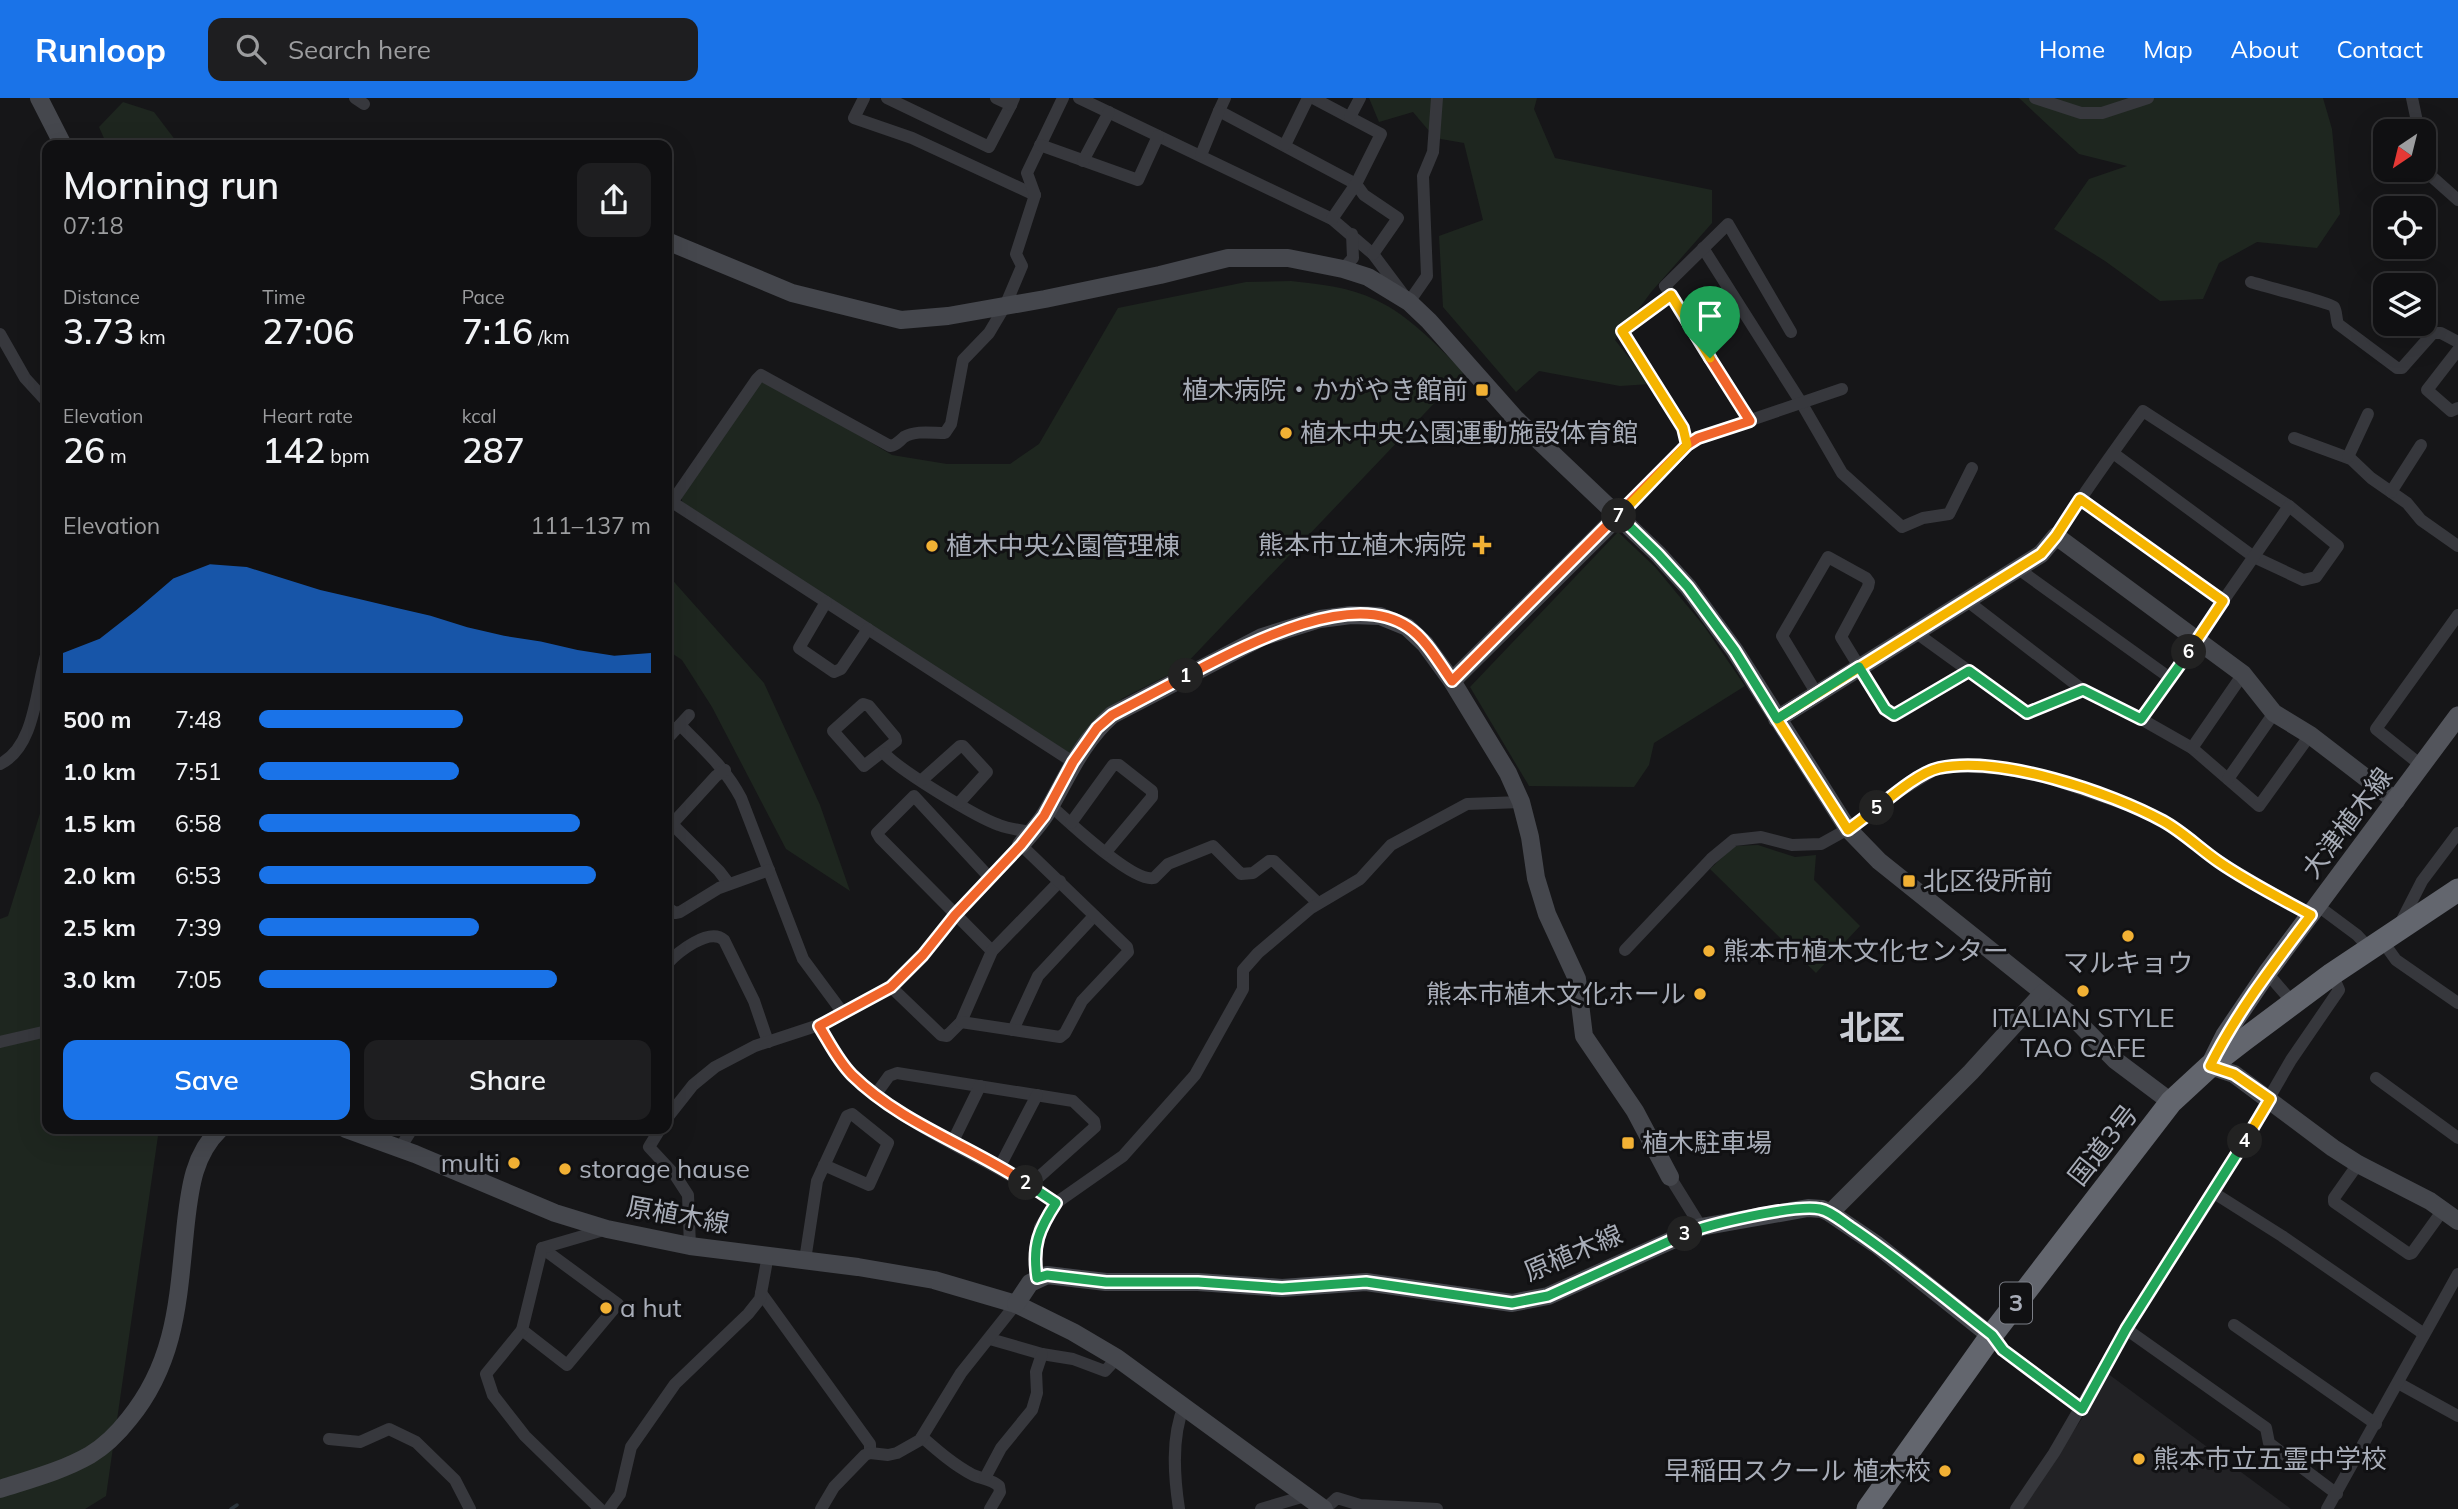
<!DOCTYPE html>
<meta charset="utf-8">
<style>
body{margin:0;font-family:Mulish,"Noto Sans JP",sans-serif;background:#1e1e20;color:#f1f3f6;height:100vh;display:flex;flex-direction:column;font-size:26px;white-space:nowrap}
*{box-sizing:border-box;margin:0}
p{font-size:23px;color:#9c9d9f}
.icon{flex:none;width:38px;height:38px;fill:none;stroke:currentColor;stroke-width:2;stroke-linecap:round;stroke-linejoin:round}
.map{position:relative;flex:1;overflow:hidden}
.details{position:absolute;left:42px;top:42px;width:630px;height:994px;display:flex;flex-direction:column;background:#101012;border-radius:14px;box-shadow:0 7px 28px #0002,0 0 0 2px #303032}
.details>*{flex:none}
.needle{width:46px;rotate:215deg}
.buttons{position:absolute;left:2373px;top:21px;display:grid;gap:14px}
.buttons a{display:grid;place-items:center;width:63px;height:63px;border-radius:14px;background:#101012;box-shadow:0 7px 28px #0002,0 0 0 2px #303032;font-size:35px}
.pin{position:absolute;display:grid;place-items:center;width:60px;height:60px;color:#fff;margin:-72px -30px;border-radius:50% 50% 50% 0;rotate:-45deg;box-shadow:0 0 7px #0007}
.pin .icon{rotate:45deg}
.km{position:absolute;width:35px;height:35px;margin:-18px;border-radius:50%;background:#222;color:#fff;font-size:19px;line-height:35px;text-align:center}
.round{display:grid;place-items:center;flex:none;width:74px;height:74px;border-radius:14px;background:#1e1e20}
.overview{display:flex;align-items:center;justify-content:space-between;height:119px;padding:0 21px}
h1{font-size:38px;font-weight:600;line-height:52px}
.stats{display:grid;grid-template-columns:repeat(3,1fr);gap:10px;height:119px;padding:7px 21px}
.stats div{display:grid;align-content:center}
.stats b{font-size:35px;font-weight:600}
.stats small{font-size:19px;font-weight:400}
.stats p{font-size:19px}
.chart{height:196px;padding:14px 21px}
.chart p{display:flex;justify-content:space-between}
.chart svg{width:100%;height:126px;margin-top:7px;fill:#1a73e8;opacity:.7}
.cta{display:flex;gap:14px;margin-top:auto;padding:14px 21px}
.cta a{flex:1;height:80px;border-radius:14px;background:#1a73e8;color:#fff;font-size:28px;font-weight:600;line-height:80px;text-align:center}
.cta a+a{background:#1e1e20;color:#f1f3f6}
ul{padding:0 21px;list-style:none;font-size:23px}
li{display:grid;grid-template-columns:112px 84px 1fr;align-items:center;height:52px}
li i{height:18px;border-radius:9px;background:#1a73e8}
header{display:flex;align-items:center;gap:42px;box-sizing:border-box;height:98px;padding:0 35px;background:#1a73e8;color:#fff}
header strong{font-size:33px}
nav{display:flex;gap:38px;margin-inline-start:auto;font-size:24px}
.search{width:490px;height:63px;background:#1e1e20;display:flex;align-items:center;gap:18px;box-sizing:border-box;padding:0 24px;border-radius:14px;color:#9c9d9f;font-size:26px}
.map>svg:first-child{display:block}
.built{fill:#222225}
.green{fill:#1e261f}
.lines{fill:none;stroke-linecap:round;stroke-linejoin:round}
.stream{stroke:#2c353c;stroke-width:3.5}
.street{stroke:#37383d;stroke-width:12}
.secondary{stroke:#45474d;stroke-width:18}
.primary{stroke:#53555c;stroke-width:19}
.highway{stroke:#63666e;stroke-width:23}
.split-1-casing{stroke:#fff;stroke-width:14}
.split-2-casing{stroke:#fff;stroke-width:14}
.split-3-casing{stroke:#fff;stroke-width:14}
.split-4-casing{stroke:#fff;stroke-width:14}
.split-5-casing{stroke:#fff;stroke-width:14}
.split-6-casing{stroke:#fff;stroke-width:14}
.split-7-casing{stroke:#fff;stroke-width:14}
.split-8-casing{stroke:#fff;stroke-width:14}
.split-1{stroke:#f0652b;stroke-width:9}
.split-2{stroke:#f0652b;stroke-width:9}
.split-3{stroke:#22a559;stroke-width:9}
.split-4{stroke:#22a559;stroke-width:9}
.split-5{stroke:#f5b400;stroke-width:9}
.split-6{stroke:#f5b400;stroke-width:9}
.split-7{stroke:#22a559;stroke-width:9}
.split-8{stroke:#f5b400;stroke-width:9}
.poi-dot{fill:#f2b134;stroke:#111113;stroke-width:2.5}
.labels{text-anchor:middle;stroke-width:6;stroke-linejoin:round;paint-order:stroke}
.shield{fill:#111113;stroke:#7b7e86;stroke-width:2}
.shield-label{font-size:24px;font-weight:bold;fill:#a8adb8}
.poi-label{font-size:26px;fill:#a8adb8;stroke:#111113;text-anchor:start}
.street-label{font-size:26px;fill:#a8adb8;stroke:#111113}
.district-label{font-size:33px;font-weight:bold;fill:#c9ccd4;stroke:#111113}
</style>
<header>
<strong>Runloop</strong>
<div class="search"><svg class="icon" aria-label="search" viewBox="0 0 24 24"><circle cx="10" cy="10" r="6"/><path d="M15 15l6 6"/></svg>Search here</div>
<nav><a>Home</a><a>Map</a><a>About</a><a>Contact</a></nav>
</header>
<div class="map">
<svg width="2458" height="1411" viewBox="0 0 2458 1411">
<rect width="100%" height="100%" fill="#161618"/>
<polygon class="built" points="2107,1275 2291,1411 2021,1411 2089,1310"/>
<g class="green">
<polygon points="1369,0 1537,0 1534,11 1555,60 1712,92 1712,125 1652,193 1615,242 1650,286 1620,288 1539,273 1516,294 1443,209 1439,138 1483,122 1464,45 1435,40 1413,14 1379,24"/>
<polygon points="2019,0 2323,0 2332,31 2340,116 2317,150 2257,144 2219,165 2203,201 2160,203 2105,163 2054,131 2089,81 2127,68 2079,56"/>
<polygon points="123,4 154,14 179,47 107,47 99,29"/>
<path d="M 1291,183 C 1320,186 1349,189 1376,202 C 1410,218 1437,248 1464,274 L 1182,570 L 1123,600 L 1093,623 L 1071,656 L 683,407 L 681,399 L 758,284 L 768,283 L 892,357 L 947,366 L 1010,366 L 1039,346 L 1118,210 L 1246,184 Z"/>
<polygon points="1618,434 1655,469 1704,528 1745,588 1654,645 1649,667 1634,689 1529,688 1470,589"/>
<polygon points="667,476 764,585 820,707 850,793 786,751 712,609 682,562 667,552"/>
<polygon points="47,708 47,1031 159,1031 106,1398 85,1411 0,1411 0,821 8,818 42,709"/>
<polygon points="1758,747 1795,759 1816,757 1814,782 1860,828 1816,875 1710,771 1734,748"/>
</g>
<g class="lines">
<polyline class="stream" points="231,1411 237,1407"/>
<g class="street">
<polyline points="355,0 364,6"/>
<polyline points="864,0 854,20 912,40 1035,97"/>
<polyline points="887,0 989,49 1011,7"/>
<polyline points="996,0 1011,7 1014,0"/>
<path d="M 1063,0 L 1027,75 L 1035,97 L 1016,156 L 1022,168 L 1005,208 L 989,235 L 963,262 L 951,326 L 945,335 C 932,335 916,332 904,339 C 898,344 897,347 890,348 L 761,277 L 757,281 L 672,404 L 1073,664"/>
<polyline points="1079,0 1332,121 1373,156 1409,204 1427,178 1423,78 1433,54 1437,0"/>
<polyline points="1225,0 1219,13 1356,86 1364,97 1398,120 1373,156"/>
<polyline points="1313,0 1381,36 1356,86 1332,121"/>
<polyline points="2035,0 2081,15 2102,15 2148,0"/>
<polyline points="2412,0 2419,33"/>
<polyline points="1350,19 1360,0"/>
<polyline points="1040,47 1138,82 1158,38"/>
<polyline points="1285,47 1308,0"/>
<polyline points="1201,57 1219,13"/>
<polyline points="1083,63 1109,14"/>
<polyline points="2424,64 2431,78 2458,102"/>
<polyline points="1703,150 1802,306 1842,375 1902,429 1923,420 1949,416 1972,370"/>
<polyline points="1343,171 1353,160 1352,136"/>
<path d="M 2251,184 C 2263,188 2331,205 2334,209 C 2337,214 2336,221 2338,226 L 2397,270 L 2402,270 L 2433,235 L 2441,235 L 2458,244"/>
<polyline points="1671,197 1750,323"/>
<polyline points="0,236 25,280 47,304"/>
<polyline points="2458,252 2427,292 2451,313 2458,310"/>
<polyline points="2294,340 2351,361 2371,380 2407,405 2421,422 2458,448"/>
<polyline points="1687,347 1683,330 1622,233 1671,197 1665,188 1728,126 1791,234"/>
<polyline points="2348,359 2368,316"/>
<polyline points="2391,394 2421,347"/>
<polyline points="2080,401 2223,504"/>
<polyline points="1617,419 1687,347 1698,340 1842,291"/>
<path d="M 2056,438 C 2084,395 2113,354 2143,313 L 2289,408 L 2338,448 L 2316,479 L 2303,482 L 2254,459 L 2113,355"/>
<polyline points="2017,470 2170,580"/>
<polyline points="826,504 799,550 834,574 841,571 868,531"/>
<polyline points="1915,534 2027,615 2083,592 1966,502"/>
<polyline points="2083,592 2141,621 2192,650 2259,708 2310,637"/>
<polyline points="1817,596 1782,538 1828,459 1866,480 1869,484 1868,489 1841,539 1885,611 1894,617 1900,615 1969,573"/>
<polygon points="863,606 869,608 895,639 896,643 864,668 833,633"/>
<polyline points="2141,621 2289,408"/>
<path d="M 680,627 C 703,650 726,671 741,700 L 803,861 L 843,915"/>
<polyline points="667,641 689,617"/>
<polyline points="2192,650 2243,576"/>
<path d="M 884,655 C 899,672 976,719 999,727 C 1009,731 1020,732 1031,734"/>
<path d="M 0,666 C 36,649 36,588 47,554"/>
<polyline points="2422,668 2376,631 2458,517"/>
<polyline points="2228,681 2274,615"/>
<polyline points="922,682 960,648 963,648 987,674 959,705"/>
<path d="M 1050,707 C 1068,723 1133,785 1154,780 L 1168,766 L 1213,748 L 1241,776 L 1253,775 L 1269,763 L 1274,763 L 1318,805"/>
<polyline points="667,721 719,773 729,786"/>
<polyline points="1071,725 1113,667 1119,667 1152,693 1152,699 1106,754"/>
<polyline points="672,726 716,678 725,672"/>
<polyline points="990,780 914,698 877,735 880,740 992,853"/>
<polyline points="2318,808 2357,837 2371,852"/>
<polyline points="667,809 675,815 680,814 719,790 769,772"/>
<polyline points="2400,826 2422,783 2458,735"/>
<polyline points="2383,844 2396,862 2458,905"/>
<polyline points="1625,852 1711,761 1734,742 1761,739 1792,747 1821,746 1848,731 1894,697 1936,671 1959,668 2004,671 2043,678 2136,710 2166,725 2221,765 2310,817"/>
<path d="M 667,866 C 678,854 709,829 724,842 L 754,903 L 768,944"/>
<polyline points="2267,875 2294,906"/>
<polyline points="891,889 941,937 947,938 961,924 992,853 1060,783"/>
<path d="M 819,927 C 829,944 838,963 852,977 C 908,1032 991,1061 1056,1105"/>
<polyline points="1013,932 1038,878 1094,818"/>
<polyline points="0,944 47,933"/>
<polyline points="2376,980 2458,1040"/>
<polyline points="876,996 889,978 897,975 1073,1003 1094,1023 1095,1029 1030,1087"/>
<polyline points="667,1020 693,987 715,969 755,948 819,927 891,889 923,857 955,817 1021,747 1127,849 1128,854 1082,903 1065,935 1060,939 961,924"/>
<polyline points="660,1031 649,1049 675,1077 688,1097 690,1148"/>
<polyline points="952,1045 980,988"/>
<polyline points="400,1050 412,1031"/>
<polyline points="2358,1066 2334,1100 2334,1104 2409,1156 2412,1155 2443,1112"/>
<polyline points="999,1070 1037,997"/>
<polyline points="1670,1079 1701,1129"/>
<polyline points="2214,1095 2282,1138 2424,1236"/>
<polyline points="805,1162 817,1083 847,1018 852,1016 888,1045 869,1087 824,1067"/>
<polyline points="1037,1180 1036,1153 1040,1129 1056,1105 1123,1058 1195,977 1243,891 1243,872 1258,855 1311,810 1360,781 1391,747 1467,706 1521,704"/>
<polyline points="761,1195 870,1346 870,1355"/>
<polyline points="2234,1227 2376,1326"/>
<polyline points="2126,1231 2266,1330 2269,1345 2337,1396"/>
<polyline points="522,1232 567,1267 618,1206 542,1150"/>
<polyline points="1991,1238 2003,1252 2082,1311"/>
<polyline points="990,1241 1042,1256 1073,1261 1105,1273 1117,1260"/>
<polyline points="2398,1285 2458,1318"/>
<path d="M 922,1339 C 938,1353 954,1367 973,1377 C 982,1381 991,1381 999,1388 L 1000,1394 L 990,1411"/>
<polyline points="329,1341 360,1344 389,1331 416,1344 455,1382 470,1411"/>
<polyline points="985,1380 1001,1350 1032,1312 1037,1295 1036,1274 1042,1256"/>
<polyline points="600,1411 525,1338 493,1297 486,1276 522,1232 542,1150 607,1131"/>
<polyline points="609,1411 620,1396 631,1349 675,1286 748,1216 760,1201 768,1157"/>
<polyline points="821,1411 834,1389 865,1357 870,1355 888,1357 897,1355 920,1342 961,1275 1016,1206"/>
<path d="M 1179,1411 C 1174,1378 1171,1339 1184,1308"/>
<polyline points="1261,1411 1305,1398"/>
<polyline points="1325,1411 1337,1400 1360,1407 1437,1411"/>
<polyline points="2016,1411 2054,1355 2126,1231 2214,1095 2291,962 2339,892 2332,876"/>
<polyline points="2327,1411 2458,1176"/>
</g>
<g class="secondary">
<polyline points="39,0 63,47"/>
<polyline points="667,143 792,195 901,222 948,218 1045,201 1160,177 1228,160 1288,160 1343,171 1368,179 1409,204 1429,223 1515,320 1658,456 1688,489 1735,553 1848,731 1879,763 2070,916 2115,962 2171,1004"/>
<polyline points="1452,583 1617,419"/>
<polyline points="1777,621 2041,456 2056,438 2243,576 2274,615 2310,637 2396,703"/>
<path d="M 1021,747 C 1029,737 1038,728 1045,717 C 1067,681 1079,646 1112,617 L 1262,539 L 1320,521 L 1351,517 L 1380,518 L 1407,529 L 1425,546 L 1452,583 L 1508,675 L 1521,704 L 1530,739 L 1536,780 L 1547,816 L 1577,881 L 1584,938 L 1635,1013 L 1670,1079"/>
<polyline points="2210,968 2234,976 2333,1050 2358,1066 2430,1103 2458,1123"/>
<polyline points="346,1031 415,1056 555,1115 607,1131 690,1148 858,1169 934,1182 1016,1206 1073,1234 1117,1260 1324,1411"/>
<polyline points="1830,1115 1971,974 2043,895"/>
<polyline points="1016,1206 1030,1185 1047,1177 1106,1184 1198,1184 1282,1190 1366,1184 1512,1205 1548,1198 1701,1129 1808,1110 1822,1111 1830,1115 1877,1147 1991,1238"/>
<path d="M 0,1391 C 31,1381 62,1373 90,1357 C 105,1348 118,1335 129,1321 C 178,1261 178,1197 186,1124 C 190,1089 194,1056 220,1031"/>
</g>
<polyline class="primary" points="2210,967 2225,937 2267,875 2458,618"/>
<polyline class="highway" points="1868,1411 1991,1238 2171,1004 2210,968 2245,941 2332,876 2458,792"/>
</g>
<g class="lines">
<g class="split-1-casing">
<path id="split-1" d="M 1186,578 C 1239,551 1350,489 1408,529 C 1427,542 1439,565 1452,583 L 1687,347 L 1698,340 L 1750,323 L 1710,260"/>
</g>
<g class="split-2-casing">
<path id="split-2" d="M 1026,1085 C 969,1047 902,1026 852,977 C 838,963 829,944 819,928 L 891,889 L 923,857 L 955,817 L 1021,747 L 1044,718 L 1073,664 L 1097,630 L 1112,617 L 1186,578"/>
</g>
<g class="split-3-casing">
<path id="split-3" d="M 1026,1085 L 1056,1105 C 1039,1131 1032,1147 1037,1180 L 1047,1177 L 1106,1184 L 1198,1184 L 1282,1190 L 1366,1184 L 1512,1205 L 1548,1198 L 1685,1136"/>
</g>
<g class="split-4-casing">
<path id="split-4" d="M 1685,1136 C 1709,1126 1796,1106 1820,1111 C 1831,1113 1843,1124 1852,1130 C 1901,1163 1946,1201 1992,1237 L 2003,1252 L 2082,1311 L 2126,1231 L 2245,1043"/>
</g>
<g class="split-5-casing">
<path id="split-5" d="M 1877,710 C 1892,698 1920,674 1939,670 C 1999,657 2110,694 2163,723 C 2183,734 2200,751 2219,764 C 2248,784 2280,800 2311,817 C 2274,866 2237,914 2210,968 L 2234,976 L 2270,1001 L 2245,1043"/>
</g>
<g class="split-6-casing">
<polyline id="split-6" points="1877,710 1848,732 1777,621 2041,456 2056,438 2080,401 2223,503 2189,554"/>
</g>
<g class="split-7-casing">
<polyline id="split-7" points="1619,418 1658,456 1688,489 1735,553 1777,621 1859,569 1885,611 1894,617 1969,573 2027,615 2083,592 2141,621 2189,554"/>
</g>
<g class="split-8-casing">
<polyline id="split-8" points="1619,418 1687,347 1683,330 1622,233 1671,197 1710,260"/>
</g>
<use href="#split-1" class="split-1"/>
<use href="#split-2" class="split-2"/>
<use href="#split-3" class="split-3"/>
<use href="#split-4" class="split-4"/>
<use href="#split-5" class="split-5"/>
<use href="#split-6" class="split-6"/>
<use href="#split-7" class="split-7"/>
<use href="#split-8" class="split-8"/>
</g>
<g class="poi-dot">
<rect x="1475" y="285" width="14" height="14" rx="3.5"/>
<circle cx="1286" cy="335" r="7"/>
<path d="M1478.5 436.5h7v7h7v7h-7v7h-7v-7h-7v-7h7z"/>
<circle cx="932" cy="448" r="7"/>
<rect x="1902" y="776" width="14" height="14" rx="3.5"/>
<circle cx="2128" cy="838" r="7"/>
<circle cx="1709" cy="853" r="7"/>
<circle cx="2083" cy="893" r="7"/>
<circle cx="1700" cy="896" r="7"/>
<rect x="1621" y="1038" width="14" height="14" rx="3.5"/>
<circle cx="514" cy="1065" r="7"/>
<circle cx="565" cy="1071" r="7"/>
<circle cx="606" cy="1210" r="7"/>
<circle cx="2139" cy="1361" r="7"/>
<circle cx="1945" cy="1373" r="7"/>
</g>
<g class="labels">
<rect class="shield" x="2000" y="1184.5" width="32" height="41" rx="5"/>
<g class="shield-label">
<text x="2016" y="1213">3</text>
</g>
<g class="poi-label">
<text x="1468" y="301" text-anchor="end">植木病院・かがやき館前</text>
<text x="1300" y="344">植木中央公園運動施設体育館</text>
<text x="1466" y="456" text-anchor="end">熊本市立植木病院</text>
<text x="946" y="457">植木中央公園管理棟</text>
<text x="1923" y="792">北区役所前</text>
<text x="1723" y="862">熊本市植木文化センター</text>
<text x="2128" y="874" text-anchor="middle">マルキョウ</text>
<text x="1686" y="905" text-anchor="end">熊本市植木文化ホール</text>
<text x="2083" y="929" text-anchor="middle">ITALIAN STYLE<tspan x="2083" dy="30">TAO CAFE</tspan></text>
<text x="1642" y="1054">植木駐車場</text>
<text x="500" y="1074" text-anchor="end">multi</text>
<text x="579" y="1080">storage hause</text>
<text x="620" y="1219">a hut</text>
<text x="2153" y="1370">熊本市立五霊中学校</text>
<text x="1931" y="1382" text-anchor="end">早稲田スクール 植木校</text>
</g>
<g class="street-label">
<text transform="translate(2347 725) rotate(-53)" y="9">大津植木線</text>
<text transform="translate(2103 1047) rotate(-52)" y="9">国道3号</text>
<text transform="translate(678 1117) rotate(10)" y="9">原植木線</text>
<text transform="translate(1573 1155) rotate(-23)" y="9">原植木線</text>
</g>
<g class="district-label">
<text x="1872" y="941">北区</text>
</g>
</g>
</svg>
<div class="buttons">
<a><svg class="needle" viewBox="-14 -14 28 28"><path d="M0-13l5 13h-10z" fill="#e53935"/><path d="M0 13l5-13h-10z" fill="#9c9d9f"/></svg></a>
<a><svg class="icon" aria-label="locate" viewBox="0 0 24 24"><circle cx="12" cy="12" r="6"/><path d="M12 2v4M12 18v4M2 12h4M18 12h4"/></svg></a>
<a><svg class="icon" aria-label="layers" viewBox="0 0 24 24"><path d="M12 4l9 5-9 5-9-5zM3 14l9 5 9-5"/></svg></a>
</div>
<div class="pin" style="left:1710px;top:260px;background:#1e9e55"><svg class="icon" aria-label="arrive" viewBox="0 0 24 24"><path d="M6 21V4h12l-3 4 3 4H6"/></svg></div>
<b class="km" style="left:1186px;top:578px">1</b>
<b class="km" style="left:1026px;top:1085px">2</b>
<b class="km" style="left:1685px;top:1136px">3</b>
<b class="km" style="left:2245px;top:1043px">4</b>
<b class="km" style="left:1877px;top:710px">5</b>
<b class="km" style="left:2189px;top:554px">6</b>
<b class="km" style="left:1619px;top:418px">7</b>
<section class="details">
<div class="overview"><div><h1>Morning run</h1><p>07:18</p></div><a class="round"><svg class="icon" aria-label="share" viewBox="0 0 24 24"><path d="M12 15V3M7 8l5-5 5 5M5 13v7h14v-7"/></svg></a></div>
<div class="stats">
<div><p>Distance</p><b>3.73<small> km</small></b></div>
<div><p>Time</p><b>27:06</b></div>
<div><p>Pace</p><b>7:16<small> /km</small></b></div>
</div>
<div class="stats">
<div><p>Elevation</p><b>26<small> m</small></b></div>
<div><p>Heart rate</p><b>142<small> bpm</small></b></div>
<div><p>kcal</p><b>287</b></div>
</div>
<div class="chart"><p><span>Elevation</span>111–137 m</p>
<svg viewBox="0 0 160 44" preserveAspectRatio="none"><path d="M0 44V37L10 32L20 22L30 11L40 6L50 7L60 11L70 15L80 18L90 21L100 24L110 28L120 31L130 33L140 36L150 38L160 37V44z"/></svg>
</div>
<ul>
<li><b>500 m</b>7:48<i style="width:52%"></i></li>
<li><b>1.0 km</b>7:51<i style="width:51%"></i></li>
<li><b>1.5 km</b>6:58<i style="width:82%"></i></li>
<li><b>2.0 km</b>6:53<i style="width:86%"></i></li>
<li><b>2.5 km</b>7:39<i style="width:56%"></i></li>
<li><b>3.0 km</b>7:05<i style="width:76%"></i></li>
</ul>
<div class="cta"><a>Save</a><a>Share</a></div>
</section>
</div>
